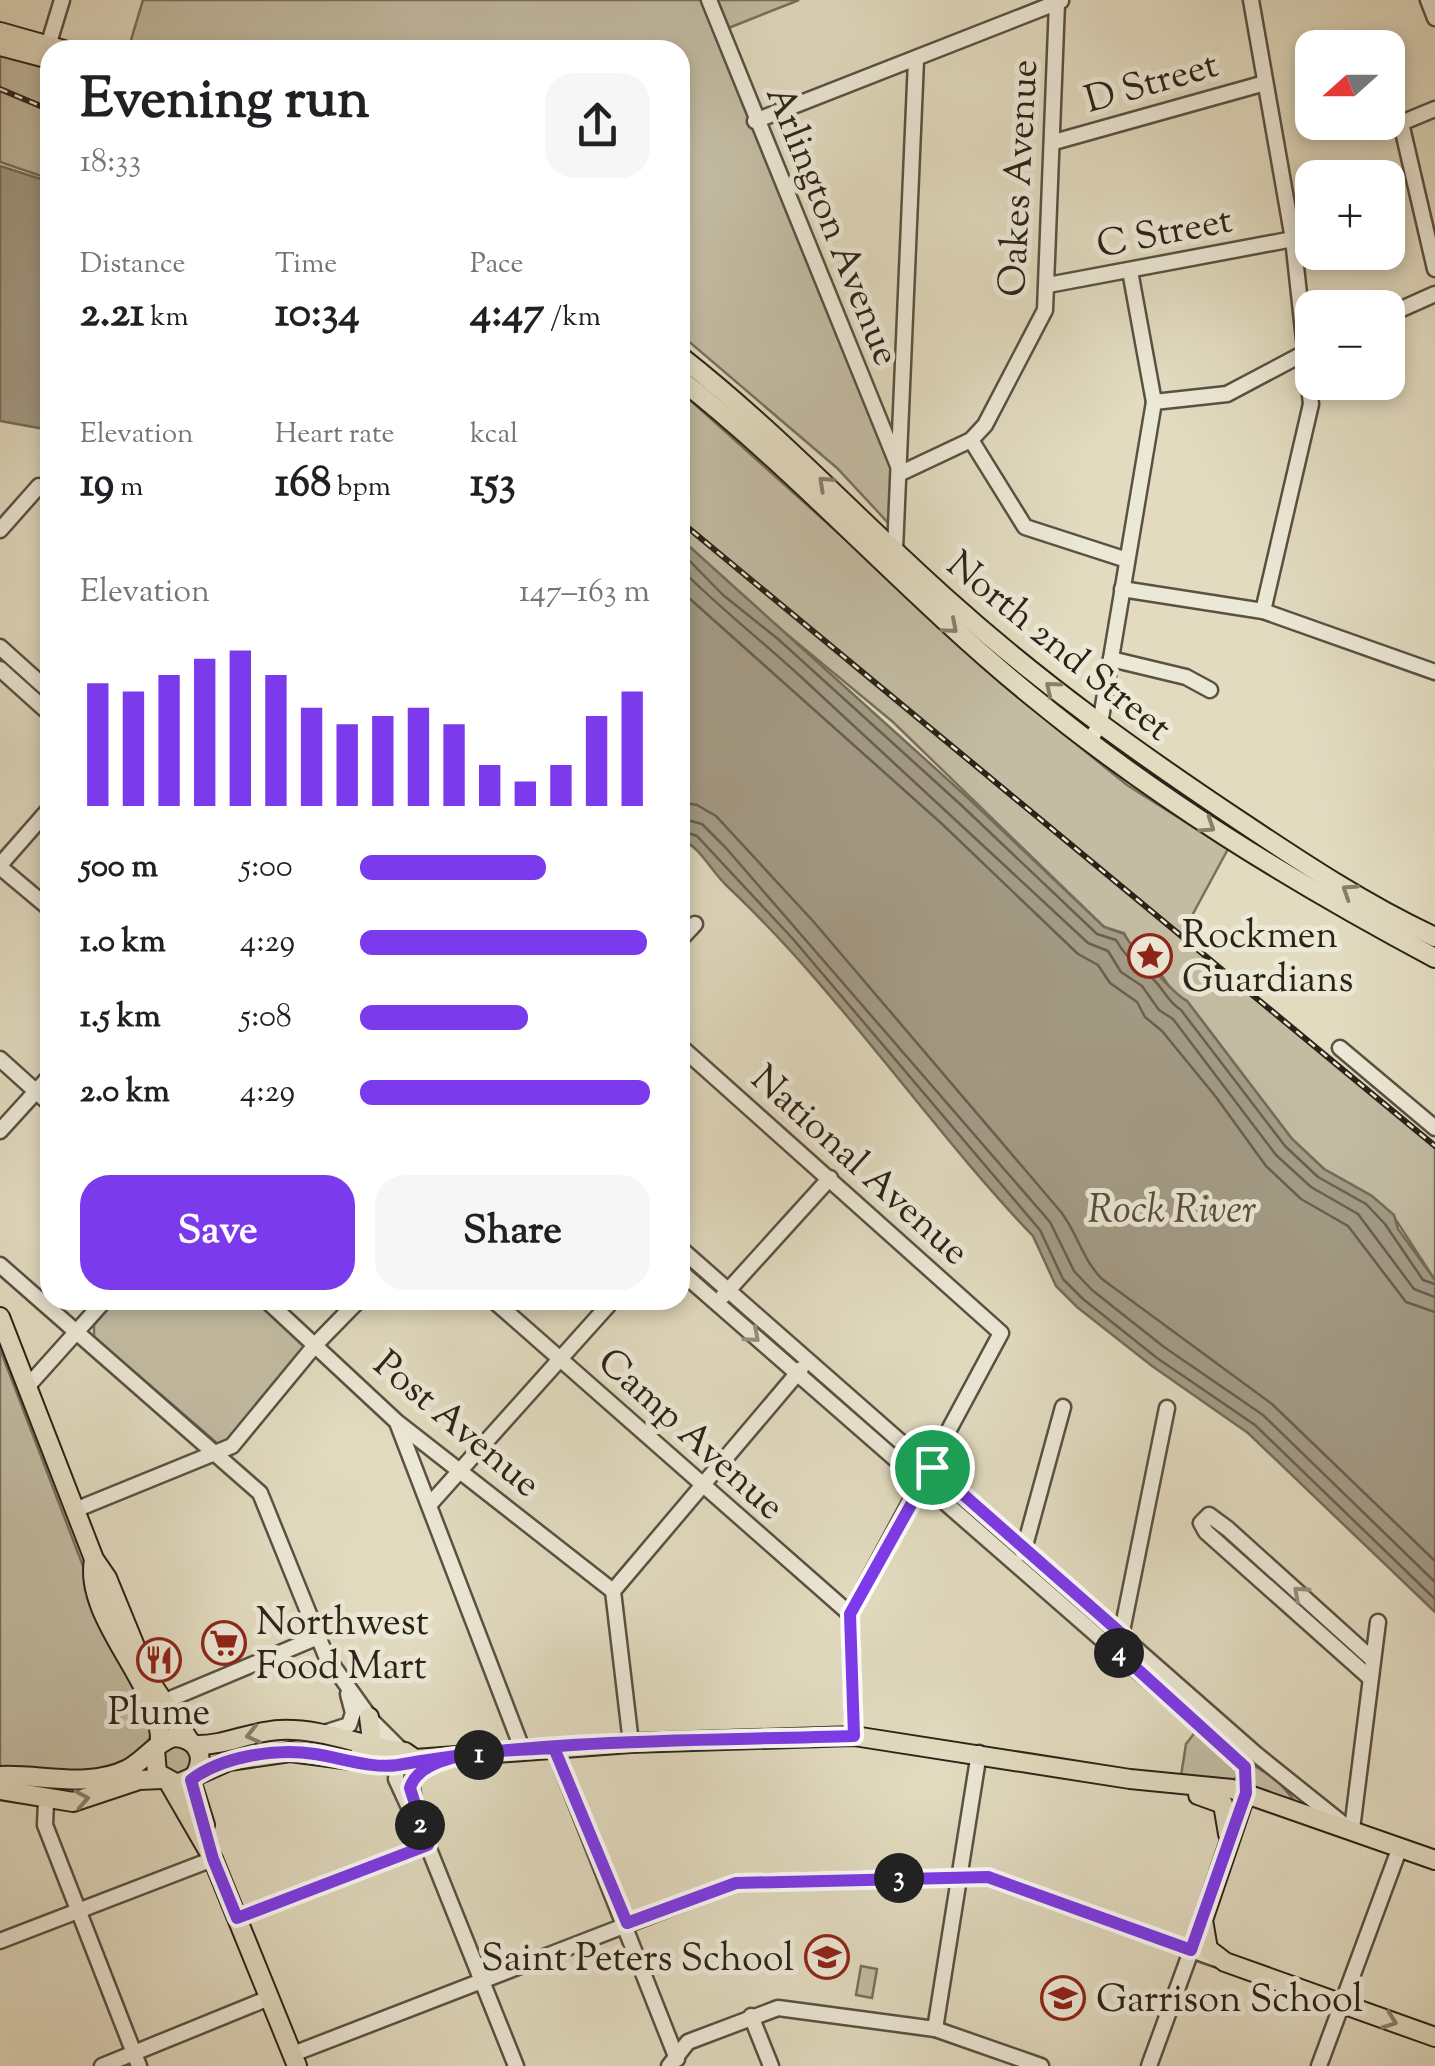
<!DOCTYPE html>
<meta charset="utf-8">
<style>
body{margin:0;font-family:"Sorts Mill Goudy",serif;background:#f6f6f6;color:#202124;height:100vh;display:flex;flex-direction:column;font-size:38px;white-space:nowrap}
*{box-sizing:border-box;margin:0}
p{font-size:32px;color:#757577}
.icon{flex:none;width:55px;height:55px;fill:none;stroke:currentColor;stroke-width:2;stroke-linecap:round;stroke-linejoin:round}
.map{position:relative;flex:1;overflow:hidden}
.details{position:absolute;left:40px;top:40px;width:650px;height:1270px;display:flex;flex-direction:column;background:#fff;border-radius:30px;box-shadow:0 5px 15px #0003}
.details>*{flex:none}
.needle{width:65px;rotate:249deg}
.fabs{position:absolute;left:1295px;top:30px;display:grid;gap:20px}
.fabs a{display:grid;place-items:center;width:110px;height:110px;border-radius:20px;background:#fff;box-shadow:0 5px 15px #0003;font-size:50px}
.pin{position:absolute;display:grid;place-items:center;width:85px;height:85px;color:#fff;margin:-42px;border:5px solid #fff;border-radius:50%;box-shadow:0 2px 10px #0007}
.km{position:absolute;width:50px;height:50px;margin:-25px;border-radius:50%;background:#222;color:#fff;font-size:28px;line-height:50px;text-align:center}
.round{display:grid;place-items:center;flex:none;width:105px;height:105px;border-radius:30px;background:#f6f6f6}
.overview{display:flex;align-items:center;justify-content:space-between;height:170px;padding:0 40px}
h1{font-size:55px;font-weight:800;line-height:75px}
.stats{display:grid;grid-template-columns:repeat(3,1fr);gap:15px;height:170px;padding:10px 40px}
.stats div{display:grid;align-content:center}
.stats b{font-size:42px;font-weight:800}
.stats small{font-size:28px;font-weight:400}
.stats p{font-size:28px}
.chart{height:280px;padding:20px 40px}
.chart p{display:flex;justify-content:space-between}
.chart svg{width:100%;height:180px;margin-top:10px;stroke:#7c3aed;stroke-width:6}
.button{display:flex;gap:20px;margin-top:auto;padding:20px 40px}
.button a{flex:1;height:115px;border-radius:30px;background:#7c3aed;color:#fff;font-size:40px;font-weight:800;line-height:115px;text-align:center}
.button a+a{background:#f6f6f6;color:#202124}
ul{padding:0 40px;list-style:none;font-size:32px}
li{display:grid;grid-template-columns:160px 120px 1fr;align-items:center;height:75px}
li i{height:25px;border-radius:12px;background:#7c3aed}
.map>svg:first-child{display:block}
.green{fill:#c3bca3;stroke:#78705e;stroke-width:2.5}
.water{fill:#a49c87;stroke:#746c5b;stroke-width:2.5}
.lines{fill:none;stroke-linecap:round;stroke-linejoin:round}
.shore{stroke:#686050;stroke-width:2.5}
.minor-casing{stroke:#5a5142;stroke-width:19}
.major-casing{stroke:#2c2318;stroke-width:22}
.minor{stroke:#ece8d6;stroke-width:14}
.major{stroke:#e2dbc0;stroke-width:18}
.rail-casing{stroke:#2c2318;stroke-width:6}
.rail{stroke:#ece8d6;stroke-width:2.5;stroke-dasharray:8;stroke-linecap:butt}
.oneway{stroke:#877f6c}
.oneway2{stroke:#968f80}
.route-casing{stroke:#fff;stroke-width:20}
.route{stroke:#7c3aed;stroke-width:12}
.labels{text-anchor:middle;stroke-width:10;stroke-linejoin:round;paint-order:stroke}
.street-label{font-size:38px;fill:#2c2318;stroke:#ece8d6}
.poi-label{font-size:38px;fill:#2c2318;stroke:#ece8d6;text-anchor:start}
.water-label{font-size:40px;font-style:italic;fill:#564d3f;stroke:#ece8d6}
</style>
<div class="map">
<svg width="1435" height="2066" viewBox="0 0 1435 2066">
<rect width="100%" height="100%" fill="#e2dbc0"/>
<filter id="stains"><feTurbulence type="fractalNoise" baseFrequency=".002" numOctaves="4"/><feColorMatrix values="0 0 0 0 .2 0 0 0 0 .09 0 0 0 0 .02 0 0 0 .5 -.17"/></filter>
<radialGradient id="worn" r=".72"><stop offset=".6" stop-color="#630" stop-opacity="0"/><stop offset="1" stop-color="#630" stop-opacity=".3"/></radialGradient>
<g class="green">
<polygon points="143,0 799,0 721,31 901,473 892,527 837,468 680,334 680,50 128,50"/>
<polygon points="0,53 50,66 50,179 0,162"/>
<polygon points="680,391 1050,723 1127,785 1228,849 1181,936 1435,1146 1435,1280 1396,1220 1372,1196 1324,1169 1292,1139 1187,1001 1175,995 1158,970 1136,955 1124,933 1104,927 893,722 730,587 680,538"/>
<polygon points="834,1136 861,1158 851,1170 824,1148"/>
<polygon points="116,1300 257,1300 308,1346 228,1441 218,1444 94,1337 94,1325"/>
<path d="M 0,1349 L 101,1613 L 154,1723 C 144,1789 47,1771 0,1770 Z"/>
<polygon points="812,1372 921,1468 920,1470 808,1375"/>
<polygon points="1196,1731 1239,1770 1234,1781 1181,1776 1186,1744"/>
<polygon points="177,1743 194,1755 188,1775 166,1775 162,1752"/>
<polygon points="1253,1765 1276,1779 1294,1800 1254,1789"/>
<polygon points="861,1966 877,1969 872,1998 856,1995"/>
</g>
<g class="water">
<polygon points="0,166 50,182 50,430 0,421"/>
<path d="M 680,538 L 967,797 L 1104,927 L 1124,934 C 1130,946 1176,996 1187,1001 L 1292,1139 L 1324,1169 L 1372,1196 L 1394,1215 L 1398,1229 L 1435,1280 L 1435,1612 L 1248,1433 L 1152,1366 L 1077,1307 L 1056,1286 L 1033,1236 C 932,1131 838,990 727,886 C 711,871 701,848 680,838 Z"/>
</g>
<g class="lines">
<g class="shore">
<path d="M 680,551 L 723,595 L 778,639 L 960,804 L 1097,934 L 1116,940 C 1127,960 1139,965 1154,980 C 1165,991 1167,1001 1181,1010 L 1285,1146 L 1318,1177 L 1366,1204 L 1385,1224 L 1423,1280 L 1435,1284"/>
<path d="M 680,568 C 718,607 760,639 800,676 C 897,765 992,854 1088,943 L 1108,951 L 1121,972 L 1142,986 L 1159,1010 L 1173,1019 L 1276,1155 L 1311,1187 L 1358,1214 L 1414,1289 L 1435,1297"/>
<polyline points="680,590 941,823 1078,954 1098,965 1110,983 1137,1002 1145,1017 1162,1031 1216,1097 1266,1166 1301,1199 1348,1226 1406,1302 1435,1312"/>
<path d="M 680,802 L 697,805 L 716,816 L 813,921 L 1061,1212 C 1078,1234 1082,1259 1102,1279 L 1272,1404 L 1435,1561"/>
<polyline points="680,818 702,824 726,848 1050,1222 1074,1271 1092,1290 1164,1347 1263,1415 1435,1582"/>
<polyline points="680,830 697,836 793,939 1040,1230 1063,1279 1083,1299 1157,1358 1255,1425 1435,1599"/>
</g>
<g class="minor-casing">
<g id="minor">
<polyline points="709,0 901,473"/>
<polyline points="1251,0 1293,239 1311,404 1263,611"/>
<polyline points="1428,0 1435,18"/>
<polyline points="48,46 62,0"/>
<polyline points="1435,109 1401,123 1435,269"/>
<polyline points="755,121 1061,1"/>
<polyline points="1054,142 1265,83"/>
<polyline points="1048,285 1293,239"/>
<polyline points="1388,315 1435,294"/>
<polyline points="1154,402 1227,394 1312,349"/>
<polyline points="971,440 1025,527 1127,560"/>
<polyline points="901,473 971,440 985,425 1045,310 1057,3"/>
<polyline points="0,530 39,486 50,490"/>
<polyline points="888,555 895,550 916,60"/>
<polyline points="1122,589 1263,611 1435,672"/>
<polyline points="0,647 50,692"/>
<polyline points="1111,659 1186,677 1210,690"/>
<polyline points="0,669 50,714"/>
<polyline points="1089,742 1100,724 1154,402 1130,271"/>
<polyline points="0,865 50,808"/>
<polyline points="0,867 50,909"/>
<polyline points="680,940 695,924"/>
<polyline points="680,1046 1001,1333 850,1614 854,1736"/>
<polyline points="1340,1048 1435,1128"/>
<polyline points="0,1059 50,1104"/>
<polyline points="0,1131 50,1076"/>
<polyline points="680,1248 1257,1755 1343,1824"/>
<polyline points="0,1265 260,1493 326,1656 373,1722 400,1749"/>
<polyline points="680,1271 1233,1754 1245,1767 1246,1793"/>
<polyline points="723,1296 830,1178"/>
<polyline points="266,1300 397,1422 613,1591"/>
<polyline points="493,1300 850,1614"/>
<polyline points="27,1387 105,1300"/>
<polyline points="398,1425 523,1751"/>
<polyline points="431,1503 613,1300"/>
<polyline points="75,1510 232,1446 316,1344 359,1300"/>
<polyline points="1023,1553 1063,1407"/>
<polyline points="1120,1641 1167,1408"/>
<polyline points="1370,1678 1206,1532 1201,1523 1209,1515 1228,1529 1372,1659"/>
<polyline points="163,1702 318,1637"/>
<polyline points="324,1733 349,1725 353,1713 348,1694"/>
<polyline points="631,1743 613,1591 801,1369"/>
<polyline points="554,1748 677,2059"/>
<polyline points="438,1760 418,1772 411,1782 417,1819 516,2066"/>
<polyline points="397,1765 396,1779 413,1816"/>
<polyline points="46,1801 45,1825 139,2066"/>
<polyline points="1352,1829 1378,1622"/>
<polyline points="237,1918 428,1845"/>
<polyline points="0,1941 213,1859"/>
<polyline points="751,2016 771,2066"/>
<polyline points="935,2029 979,1753"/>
<polyline points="293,2054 735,1883 987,1877 1216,1959"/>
<polyline points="102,2066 269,1998"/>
<polyline points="669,2066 688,2042 778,2008 935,2029 1041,2066"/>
<polyline points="1149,2066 1202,1921"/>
<polyline points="1319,2066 1400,1847"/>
</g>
</g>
<g class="major-casing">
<g id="major">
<polyline points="0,32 64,50"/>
<polyline points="0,46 50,59"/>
<path d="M 680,356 C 776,431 858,520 949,601 C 1040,683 1138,753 1240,821 C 1303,863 1366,905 1435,937"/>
<path d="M 680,379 C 803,476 908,595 1029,694 C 1155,798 1291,881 1435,958"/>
<polyline points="0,1317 94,1559 107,1578 148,1678 189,1740"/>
<path d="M 94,1560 C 83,1619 164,1688 160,1744"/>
<path d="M 195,1745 C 225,1746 251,1731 280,1730 C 322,1728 364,1747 405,1752 L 415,1759"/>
<polyline points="155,1750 157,1773 177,1784 229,1761 290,1752 390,1765 415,1759 631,1743 854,1736 1130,1779 1232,1789 1435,1860"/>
<polyline points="361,1751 372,1741 369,1717"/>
<path d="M 0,1776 C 43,1774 87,1789 128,1769 C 145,1760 156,1742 174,1737 C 197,1738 207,1757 194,1776"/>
<polyline points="191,1780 205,1825"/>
<polyline points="169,1783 213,1859 297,2066"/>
<polyline points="0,1790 73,1802 139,1780 162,1779"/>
<polyline points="1246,1793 1203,1920 1208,1949 1225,1962 1435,2037"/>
<polyline points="1198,1795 1223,1804 1228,1834"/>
</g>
</g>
<use href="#minor" class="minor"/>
<use href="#major" class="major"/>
<g class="rail-casing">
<g id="rail">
<polyline points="0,89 50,110"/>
<polyline points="680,521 1435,1146"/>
</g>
</g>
<use href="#rail" class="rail"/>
</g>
<defs><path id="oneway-chevron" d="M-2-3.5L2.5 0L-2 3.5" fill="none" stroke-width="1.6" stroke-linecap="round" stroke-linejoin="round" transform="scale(2.5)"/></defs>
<g class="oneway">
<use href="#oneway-chevron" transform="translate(825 483) rotate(-137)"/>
<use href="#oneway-chevron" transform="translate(951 627) rotate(41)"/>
<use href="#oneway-chevron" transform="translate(1052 688) rotate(-140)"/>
<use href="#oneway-chevron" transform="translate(1208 826) rotate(33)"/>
<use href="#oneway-chevron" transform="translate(1349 891) rotate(-147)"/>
<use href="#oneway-chevron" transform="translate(253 1735) rotate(167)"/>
<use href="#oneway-chevron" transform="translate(82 1799) rotate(-10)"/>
<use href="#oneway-chevron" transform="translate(1390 2021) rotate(20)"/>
</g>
<g class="oneway2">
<use href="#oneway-chevron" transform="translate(753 1336) rotate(41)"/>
<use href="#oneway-chevron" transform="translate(1300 1593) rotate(-138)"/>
</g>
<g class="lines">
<g class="route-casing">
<path id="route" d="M 932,1467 L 850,1614 L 854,1736 C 703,1741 546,1738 398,1765 C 372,1769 341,1758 315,1754 C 277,1748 222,1756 191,1780 L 213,1859 L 237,1918 L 428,1845 L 410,1788 C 422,1747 518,1751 554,1748 L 627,1923 L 736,1883 L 988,1877 L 1191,1950 L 1246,1793 L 1245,1767 L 1114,1648 L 1124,1636 L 932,1467"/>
</g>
<use href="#route" class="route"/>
</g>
<defs>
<g id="sight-ring" transform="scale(2.25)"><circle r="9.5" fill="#ece8d6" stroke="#8f2418" stroke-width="1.5"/><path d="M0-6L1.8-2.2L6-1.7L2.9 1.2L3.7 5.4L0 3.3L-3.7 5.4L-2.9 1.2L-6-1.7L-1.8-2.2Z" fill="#8f2418"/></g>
<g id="supermarket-ring" transform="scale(2.25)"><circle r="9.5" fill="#ece8d6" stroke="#8f2418" stroke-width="1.5"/><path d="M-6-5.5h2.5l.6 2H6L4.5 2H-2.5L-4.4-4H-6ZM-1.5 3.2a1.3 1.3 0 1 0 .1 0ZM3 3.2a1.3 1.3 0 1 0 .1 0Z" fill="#8f2418"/></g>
<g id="restaurant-ring" transform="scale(2.25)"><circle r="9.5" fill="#ece8d6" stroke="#8f2418" stroke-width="1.5"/><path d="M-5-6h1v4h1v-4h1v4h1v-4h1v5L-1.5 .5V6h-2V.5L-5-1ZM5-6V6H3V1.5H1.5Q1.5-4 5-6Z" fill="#8f2418"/></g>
<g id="school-ring" transform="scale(2.25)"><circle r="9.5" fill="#ece8d6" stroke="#8f2418" stroke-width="1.5"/><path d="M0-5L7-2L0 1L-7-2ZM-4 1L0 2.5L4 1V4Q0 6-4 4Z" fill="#8f2418"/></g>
</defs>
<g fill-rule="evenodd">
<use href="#sight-ring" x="1150" y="956"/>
<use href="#supermarket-ring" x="224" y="1643"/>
<use href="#restaurant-ring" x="159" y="1660"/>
<use href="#school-ring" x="827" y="1957"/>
<use href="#school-ring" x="1063" y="1998"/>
</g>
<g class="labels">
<g class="street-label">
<text transform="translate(1151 81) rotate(-16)" y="13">D Street</text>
<text transform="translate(1017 178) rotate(-87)" y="13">Oakes Avenue</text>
<text transform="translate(834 225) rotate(68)" y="13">Arlington Avenue</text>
<text transform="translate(1164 231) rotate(-11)" y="13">C Street</text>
<text transform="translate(1060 645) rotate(39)" y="13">North 2nd Street</text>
<text transform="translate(861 1164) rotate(42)" y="13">National Avenue</text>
<text transform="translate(458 1423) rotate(40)" y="13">Post Avenue</text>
<text transform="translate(692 1433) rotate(42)" y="13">Camp Avenue</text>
</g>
<g class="poi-label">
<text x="1182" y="947">Rockmen<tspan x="1182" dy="44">Guardians</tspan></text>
<text x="256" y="1634">Northwest<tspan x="256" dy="44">Food Mart</tspan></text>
<text x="159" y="1724" text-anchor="middle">Plume</text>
<text x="794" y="1970" text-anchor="end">Saint Peters School</text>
<text x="1096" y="2011">Garrison School</text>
</g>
<g class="water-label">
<text x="1172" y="1222">Rock River</text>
</g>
</g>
<rect width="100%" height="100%" filter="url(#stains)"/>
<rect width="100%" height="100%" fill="url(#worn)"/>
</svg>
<div class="fabs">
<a><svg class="needle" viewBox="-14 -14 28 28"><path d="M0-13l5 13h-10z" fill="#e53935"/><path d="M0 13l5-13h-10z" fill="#757577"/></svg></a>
<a>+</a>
<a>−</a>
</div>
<div class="pin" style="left:932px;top:1467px;background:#1e9e55"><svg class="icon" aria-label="arrive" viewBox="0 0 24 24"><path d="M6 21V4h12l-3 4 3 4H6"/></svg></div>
<b class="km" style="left:479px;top:1755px">1</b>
<b class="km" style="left:420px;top:1825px">2</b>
<b class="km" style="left:899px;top:1878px">3</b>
<b class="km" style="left:1119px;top:1653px">4</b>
<section class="details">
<div class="overview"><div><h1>Evening run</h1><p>18:33</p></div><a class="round"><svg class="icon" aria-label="share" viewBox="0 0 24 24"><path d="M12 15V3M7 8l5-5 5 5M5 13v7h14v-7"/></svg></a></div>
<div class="stats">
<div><p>Distance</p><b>2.21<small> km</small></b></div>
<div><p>Time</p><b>10:34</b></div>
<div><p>Pace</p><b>4:47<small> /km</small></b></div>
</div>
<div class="stats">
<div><p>Elevation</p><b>19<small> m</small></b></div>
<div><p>Heart rate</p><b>168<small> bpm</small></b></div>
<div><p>kcal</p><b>153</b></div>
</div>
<div class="chart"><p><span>Elevation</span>147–163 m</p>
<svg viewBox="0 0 160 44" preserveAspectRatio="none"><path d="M5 44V14M15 44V16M25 44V12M35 44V8M45 44V6M55 44V12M65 44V20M75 44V24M85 44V22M95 44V20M105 44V24M115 44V34M125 44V38M135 44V34M145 44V22M155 44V16"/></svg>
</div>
<ul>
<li><b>500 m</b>5:00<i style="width:64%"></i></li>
<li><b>1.0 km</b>4:29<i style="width:99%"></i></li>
<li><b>1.5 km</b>5:08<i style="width:58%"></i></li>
<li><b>2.0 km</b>4:29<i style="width:100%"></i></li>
</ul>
<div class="button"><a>Save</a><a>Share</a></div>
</section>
</div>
